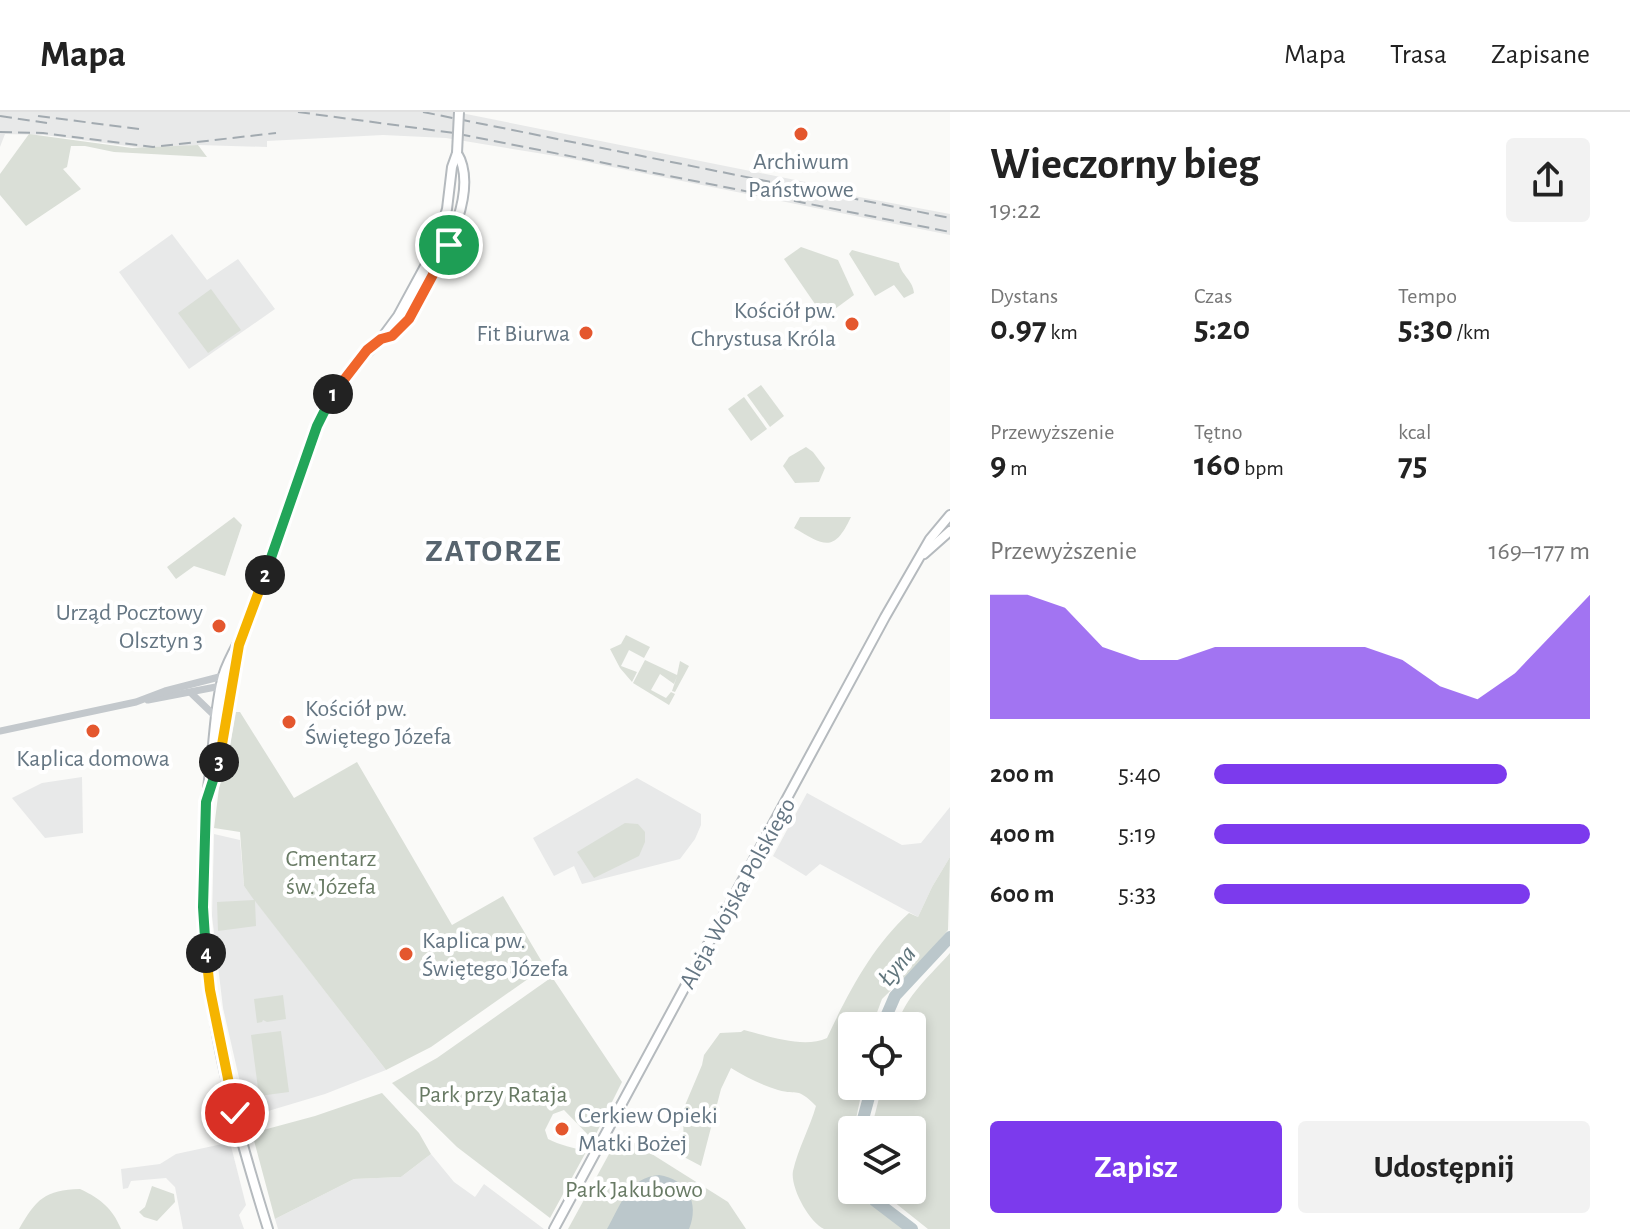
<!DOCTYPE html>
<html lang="pl">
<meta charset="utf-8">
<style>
body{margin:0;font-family:"Alegreya Sans",sans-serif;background:#f2f2f2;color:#222;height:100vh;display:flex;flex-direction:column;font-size:30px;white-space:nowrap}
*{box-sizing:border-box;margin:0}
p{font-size:26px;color:#767676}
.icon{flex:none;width:44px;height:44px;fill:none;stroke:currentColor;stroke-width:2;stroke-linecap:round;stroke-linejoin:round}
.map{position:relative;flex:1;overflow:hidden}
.sheet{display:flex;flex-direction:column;background:#fff;width:680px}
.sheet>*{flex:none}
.tools{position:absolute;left:838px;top:900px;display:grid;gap:16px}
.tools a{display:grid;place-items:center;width:88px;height:88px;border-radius:8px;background:#fff;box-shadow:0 4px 12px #0003;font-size:40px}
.pin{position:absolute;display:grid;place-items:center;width:68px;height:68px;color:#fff;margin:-34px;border:4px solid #fff;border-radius:50%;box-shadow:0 2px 8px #0007}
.km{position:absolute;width:40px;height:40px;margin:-20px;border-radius:50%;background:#222;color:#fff;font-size:22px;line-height:40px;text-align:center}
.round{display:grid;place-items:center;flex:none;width:84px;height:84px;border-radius:8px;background:#f2f2f2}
.overview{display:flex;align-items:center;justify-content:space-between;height:136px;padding:0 40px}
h1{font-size:44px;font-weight:600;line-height:60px}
.stats{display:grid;grid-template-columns:repeat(3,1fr);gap:12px;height:136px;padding:8px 40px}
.stats div{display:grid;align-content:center}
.stats b{font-size:34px;font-weight:600}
.stats small{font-size:22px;font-weight:400}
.stats p{font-size:22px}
.chart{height:224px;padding:16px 40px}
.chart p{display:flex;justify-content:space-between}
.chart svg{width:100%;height:144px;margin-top:8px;fill:#7c3aed;opacity:.7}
.action{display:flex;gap:16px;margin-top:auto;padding:16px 40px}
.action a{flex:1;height:92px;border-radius:8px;background:#7c3aed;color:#fff;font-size:32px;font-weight:600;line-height:92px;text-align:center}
.action a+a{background:#f2f2f2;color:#222}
ul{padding:0 40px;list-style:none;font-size:26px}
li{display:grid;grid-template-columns:128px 96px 1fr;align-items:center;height:60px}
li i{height:20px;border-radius:10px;background:#7c3aed}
header{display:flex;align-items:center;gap:48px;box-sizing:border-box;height:112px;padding:0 40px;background:#fff;border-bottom:2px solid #e0e0e0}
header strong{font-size:38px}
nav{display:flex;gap:44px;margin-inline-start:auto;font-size:28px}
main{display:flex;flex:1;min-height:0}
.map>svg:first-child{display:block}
.built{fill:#e8e9e9}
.green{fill:#dadfd7}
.water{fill:#bbc7cb}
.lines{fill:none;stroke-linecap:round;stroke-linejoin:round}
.river{stroke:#bbc7cb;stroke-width:12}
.major-casing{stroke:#b5babe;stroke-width:12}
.minor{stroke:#c3c8cc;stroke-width:7}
.major{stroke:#fff;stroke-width:8}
.rail{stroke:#a2aab0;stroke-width:2;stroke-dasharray:12 6;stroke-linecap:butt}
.major-bridge-casing{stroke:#b5babe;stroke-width:12;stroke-linecap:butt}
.major-bridge{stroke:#fff;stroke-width:8}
.split-1-casing{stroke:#fff;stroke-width:16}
.split-2-casing{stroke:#fff;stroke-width:16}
.split-3-casing{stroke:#fff;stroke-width:16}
.split-4-casing{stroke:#fff;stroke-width:16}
.split-5-casing{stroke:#fff;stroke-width:16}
.split-1{stroke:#f0652b;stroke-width:10}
.split-2{stroke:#22a559;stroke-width:10}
.split-3{stroke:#f5b400;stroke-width:10}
.split-4{stroke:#22a559;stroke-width:10}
.split-5{stroke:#f5b400;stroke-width:10}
.poi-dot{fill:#e4572e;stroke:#fff;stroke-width:3}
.labels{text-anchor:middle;stroke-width:8;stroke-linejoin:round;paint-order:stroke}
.poi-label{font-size:24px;fill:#657683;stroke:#fff;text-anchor:end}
.park-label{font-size:24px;fill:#687a64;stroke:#fff}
.street-label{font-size:24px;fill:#657683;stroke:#fff}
.water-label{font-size:26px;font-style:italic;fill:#60757c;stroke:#fff}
.district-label{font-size:32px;font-weight:bold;letter-spacing:2px;fill:#57646e;stroke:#fff}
</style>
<header>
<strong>Mapa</strong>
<nav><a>Mapa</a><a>Trasa</a><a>Zapisane</a></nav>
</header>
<main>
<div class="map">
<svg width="950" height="1117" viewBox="0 0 950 1117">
<rect width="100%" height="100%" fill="#fafaf8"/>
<g class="built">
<polygon points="0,0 456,0 820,73 822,78 950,102 950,123 562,45 446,26 383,23 267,29 267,35 198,33 150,37 44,23 5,22 0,35"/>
<polygon points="172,122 207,168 238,147 275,197 189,257 119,160"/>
<polygon points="82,665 83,721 45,726 12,686 42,671"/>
<polygon points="637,666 701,702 701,713 695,727 680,747 582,772 574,754 554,764 533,726"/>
<polygon points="807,681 902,733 921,731 950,695 950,745 932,775 918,805 820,752 806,764 773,744"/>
<polygon points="214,722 240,728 244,774 386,958 325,982 248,1005 223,896 212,804"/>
<polygon points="227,1031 231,1034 246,1093 239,1103 244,1117 183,1117 175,1075 166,1066 131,1069 128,1076 123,1077 121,1057 160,1052 176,1042"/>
<polygon points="431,1042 454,1070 475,1085 484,1072 544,1117 278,1117 275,1107 354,1067 401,1065"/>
</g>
<g class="green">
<polygon points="29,22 132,36 198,33 207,45 114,40 85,34 71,34 67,55 63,57 81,77 26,114 0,83 0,62"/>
<polygon points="801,135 838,148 854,183 824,205 784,147"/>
<path d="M 852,138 L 899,151 C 901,163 913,168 914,181 L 904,186 L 894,173 L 875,184 L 849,142 Z"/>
<polygon points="211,177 241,218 208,241 178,201"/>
<polygon points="761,273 784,304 770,315 747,283"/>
<polygon points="744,285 767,317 751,329 728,297"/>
<polygon points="806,335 813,340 825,356 819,370 795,371 783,354 789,345"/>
<polygon points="234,405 242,413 225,464 194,454 176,467 167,455"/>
<path d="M 800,405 L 851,405 C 834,441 825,434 794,416 Z"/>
<polygon points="626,523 650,535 644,546 629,538 621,554 637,560 632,570 620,556 610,537 621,532"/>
<polygon points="645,548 677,563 680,549 689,554 675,580 672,579 677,564 674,572 660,562 651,578 666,586 671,580 675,582 669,593 633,571"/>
<polygon points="236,600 240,600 294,686 357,650 452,813 503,784 545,855 431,935 386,958 255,789 256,814 218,819 217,790 254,788 244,774 240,720 214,716 221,660 229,640"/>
<polygon points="625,711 638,712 645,720 645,730 639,744 594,766 577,740"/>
<path d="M 950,745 L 948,818 L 928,842 L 882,887 L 872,914 L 852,914 L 852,974 L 863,974 L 848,1044 L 852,1078 L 859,1078 L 859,1087 L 881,1098 L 907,1117 L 824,1117 C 809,1110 790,1075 793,1059 C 798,1037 810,1015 816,994 C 796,974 799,984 778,978 C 761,973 746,965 731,956 L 721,977 L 701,1054 L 684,1045 L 683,998 L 702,953 L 704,943 L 720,921 L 741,920 L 744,918 C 768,924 804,937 827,926 C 848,881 872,835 909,801 L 918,805 L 932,775 Z"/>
<path d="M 950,841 L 950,1117 L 928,1117 L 879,1078 L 912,1078 L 912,1018 L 871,1018 L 882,974 L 912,974 L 912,914 L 897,914 C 905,884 930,864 950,841 Z"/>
<path d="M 552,865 L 622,970 L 593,1028 L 564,998 L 553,1002 L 545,1018 L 548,1027 C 561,1034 573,1035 586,1040 L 550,1106 L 457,1035 L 392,971 L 437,946 Z"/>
<polygon points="283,883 286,907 267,910 263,908 262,910 257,911 254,887"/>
<polygon points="281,919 289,980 259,984 251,923"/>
<polygon points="382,981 419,1021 431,1042 401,1065 354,1067 275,1107 252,1021 315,1004"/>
<polygon points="620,1022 728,1090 746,1117 568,1117"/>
<polygon points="152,1074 174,1082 175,1090 157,1109 144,1105 139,1100 145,1095"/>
<path d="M 80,1077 C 101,1087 112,1096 121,1117 L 19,1117 C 36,1087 45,1078 80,1077 Z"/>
</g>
<path class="water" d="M 659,1063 C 687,1067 700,1091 689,1117 L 607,1117 C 620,1094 629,1065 659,1063 Z"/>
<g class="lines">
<g class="river">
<polyline points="882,914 895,884 950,825"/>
<polyline points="860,1018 872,974"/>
<polyline points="864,1078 870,1085 912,1117"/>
</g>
<g class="major-casing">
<g id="major">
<path d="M 381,227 C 406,222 418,192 429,171 C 446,139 479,77 457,41"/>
<polyline points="924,442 950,419"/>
<polyline points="209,676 221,643 239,534"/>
<path d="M 268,1117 C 241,1031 215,940 207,849 C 200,781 203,710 212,642 C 215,616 216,589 223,564 C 229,544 241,528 249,509 L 310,332 L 326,294 L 350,258 L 381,227 L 398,204 L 436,134 L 447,97 L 452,55 L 457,41"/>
<polyline points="554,1117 885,505 930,427 950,403"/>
</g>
</g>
<g class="minor">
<polyline points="191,581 216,605"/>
<polyline points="148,588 221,574"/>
<polyline points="0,619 136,590 165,579 223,564"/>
</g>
<use href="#major" class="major"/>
<g class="rail">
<polyline points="298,0 454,21 950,120"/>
<polyline points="423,0 950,106"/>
<polyline points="0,4 47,11"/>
<polyline points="38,4 139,17"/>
<polyline points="0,20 43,21 153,35 276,21"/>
</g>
<g class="major-bridge-casing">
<polyline id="major-bridge" points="457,41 459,0"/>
</g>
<use href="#major-bridge" class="major-bridge"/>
</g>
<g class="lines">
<g class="split-1-casing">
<polyline id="split-1" points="333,282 367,238 381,227 392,224 409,207 449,133"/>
</g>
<g class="split-2-casing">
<polyline id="split-2" points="265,463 317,314 333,282"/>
</g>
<g class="split-3-casing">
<polyline id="split-3" points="219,650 239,533 265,463"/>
</g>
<g class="split-4-casing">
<polyline id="split-4" points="206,841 203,795 206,690 219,650"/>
</g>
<g class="split-5-casing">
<polyline id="split-5" points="206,841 210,878 235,1001"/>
</g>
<use href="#split-1" class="split-1"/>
<use href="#split-2" class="split-2"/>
<use href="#split-3" class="split-3"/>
<use href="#split-4" class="split-4"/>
<use href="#split-5" class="split-5"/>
</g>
<g class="poi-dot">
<circle cx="801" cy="22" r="8"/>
<circle cx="852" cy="212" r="8"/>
<circle cx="586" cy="221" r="8"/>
<circle cx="219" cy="514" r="8"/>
<circle cx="289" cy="610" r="8"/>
<circle cx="93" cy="619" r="8"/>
<circle cx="406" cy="842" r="8"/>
<circle cx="562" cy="1017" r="8"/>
</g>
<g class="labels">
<g class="poi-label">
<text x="801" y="57" text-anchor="middle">Archiwum<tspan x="801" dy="28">Państwowe</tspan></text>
<text x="836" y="206">Kościół pw.<tspan x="836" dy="28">Chrystusa Króla</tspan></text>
<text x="570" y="229">Fit Biurwa</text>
<text x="203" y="508">Urząd Pocztowy<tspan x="203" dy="28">Olsztyn 3</tspan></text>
<text x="305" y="604" text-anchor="start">Kościół pw.<tspan x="305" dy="28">Świętego Józefa</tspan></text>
<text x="93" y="654" text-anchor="middle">Kaplica domowa</text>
<text x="422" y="836" text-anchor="start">Kaplica pw.<tspan x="422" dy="28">Świętego Józefa</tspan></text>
<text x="578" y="1011" text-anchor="start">Cerkiew Opieki<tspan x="578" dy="28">Matki Bożej</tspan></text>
</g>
<g class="park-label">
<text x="331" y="754">Cmentarz<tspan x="331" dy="28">św. Józefa</tspan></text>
<text x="493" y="990">Park przy Rataja</text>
<text x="634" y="1085">Park Jakubowo</text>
</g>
<g class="street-label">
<text transform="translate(737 781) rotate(-61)" y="8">Aleja Wojska Polskiego</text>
</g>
<g class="water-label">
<text transform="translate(896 853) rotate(-50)" y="9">Łyna</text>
</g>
<g class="district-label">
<text x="494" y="449">ZATORZE</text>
</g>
</g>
</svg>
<div class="tools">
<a><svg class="icon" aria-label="locate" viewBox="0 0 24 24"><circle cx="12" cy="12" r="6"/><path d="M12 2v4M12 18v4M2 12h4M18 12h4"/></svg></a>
<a><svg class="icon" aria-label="layers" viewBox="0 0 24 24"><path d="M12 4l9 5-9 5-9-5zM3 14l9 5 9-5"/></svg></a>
</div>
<div class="pin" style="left:449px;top:133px;background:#1e9e55"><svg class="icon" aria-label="arrive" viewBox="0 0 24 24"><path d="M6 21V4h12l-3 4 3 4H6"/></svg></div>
<div class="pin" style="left:235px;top:1001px;background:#d93025"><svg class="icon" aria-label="check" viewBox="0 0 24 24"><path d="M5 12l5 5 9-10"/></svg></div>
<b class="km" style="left:333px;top:282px">1</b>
<b class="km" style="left:265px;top:463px">2</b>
<b class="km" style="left:219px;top:650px">3</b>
<b class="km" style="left:206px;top:841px">4</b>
</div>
<section class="sheet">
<div class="overview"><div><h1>Wieczorny bieg</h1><p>19:22</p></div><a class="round"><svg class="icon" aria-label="share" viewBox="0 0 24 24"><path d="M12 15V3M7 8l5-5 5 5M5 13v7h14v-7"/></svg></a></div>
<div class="stats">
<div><p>Dystans</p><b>0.97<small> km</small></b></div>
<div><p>Czas</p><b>5:20</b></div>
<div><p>Tempo</p><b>5:30<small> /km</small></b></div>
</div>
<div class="stats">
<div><p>Przewyższenie</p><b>9<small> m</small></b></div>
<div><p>Tętno</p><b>160<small> bpm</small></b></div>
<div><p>kcal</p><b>75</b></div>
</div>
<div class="chart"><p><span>Przewyższenie</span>169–177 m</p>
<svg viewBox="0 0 160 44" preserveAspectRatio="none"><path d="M0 44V6L10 6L20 10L30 22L40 26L50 26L60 22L70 22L80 22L90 22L100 22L110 26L120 34L130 38L140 30L150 18L160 6V44z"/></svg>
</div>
<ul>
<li><b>200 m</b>5:40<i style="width:78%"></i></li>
<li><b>400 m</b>5:19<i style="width:100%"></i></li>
<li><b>600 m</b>5:33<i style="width:84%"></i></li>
</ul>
<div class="action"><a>Zapisz</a><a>Udostępnij</a></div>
</section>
</main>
